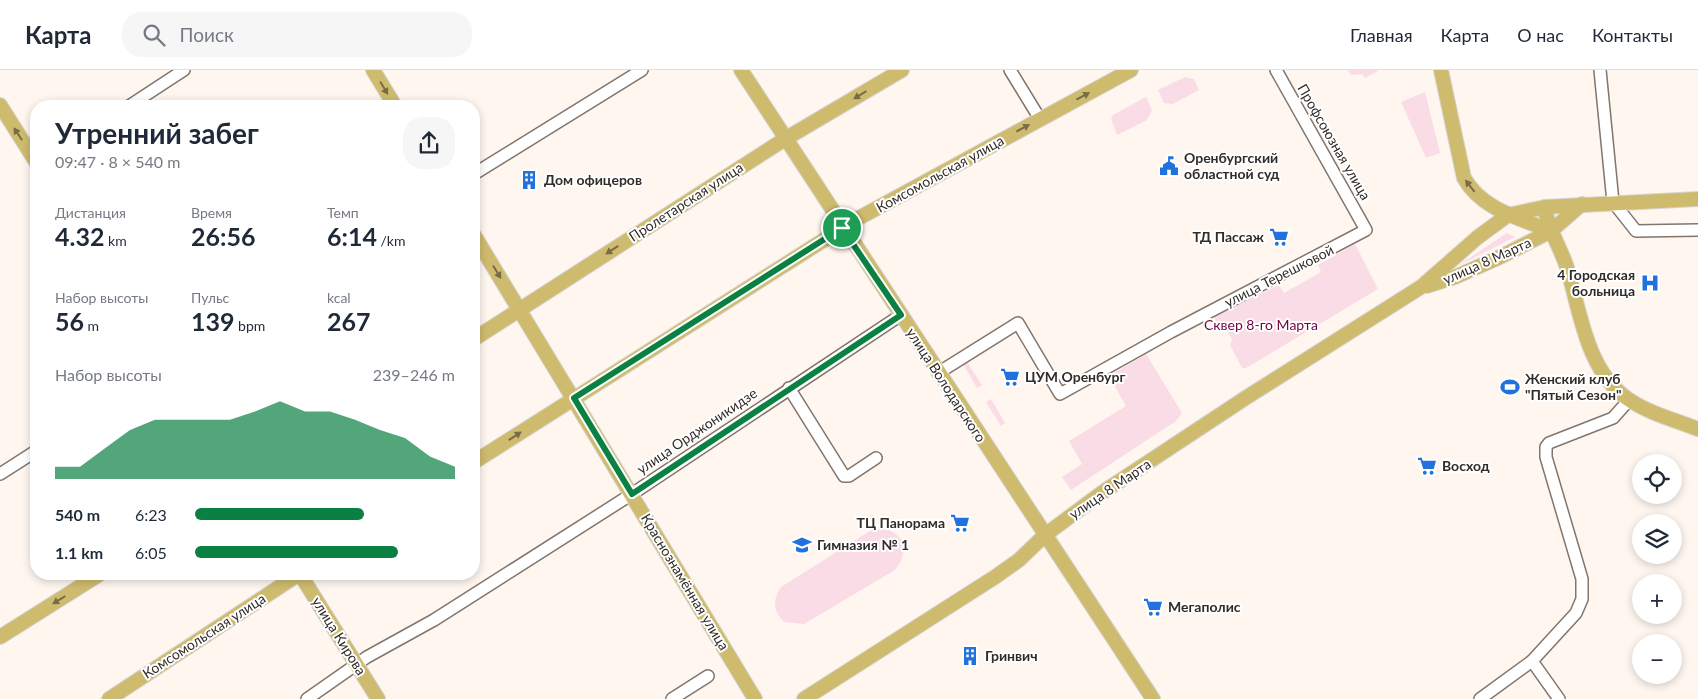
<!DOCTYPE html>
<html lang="ru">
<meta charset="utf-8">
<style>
body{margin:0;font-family:Lato,sans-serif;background:#f6f6f7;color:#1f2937;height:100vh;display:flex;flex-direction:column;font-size:19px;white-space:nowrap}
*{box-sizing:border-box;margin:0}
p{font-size:16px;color:#747a83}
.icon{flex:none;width:28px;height:28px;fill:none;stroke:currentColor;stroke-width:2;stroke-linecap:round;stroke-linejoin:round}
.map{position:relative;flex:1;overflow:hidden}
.side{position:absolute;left:30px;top:30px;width:450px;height:480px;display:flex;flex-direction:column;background:#fff;border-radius:20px;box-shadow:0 2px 8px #0003}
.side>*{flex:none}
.buttons{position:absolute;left:1632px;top:384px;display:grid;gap:10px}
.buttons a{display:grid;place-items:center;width:50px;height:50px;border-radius:50%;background:#fff;box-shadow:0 2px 8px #0003;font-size:25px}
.pin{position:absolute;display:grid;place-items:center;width:42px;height:42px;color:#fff;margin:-21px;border:2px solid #fff;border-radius:50%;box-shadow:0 1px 5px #0007}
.round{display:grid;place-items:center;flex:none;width:52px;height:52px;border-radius:20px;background:#f6f6f7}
.head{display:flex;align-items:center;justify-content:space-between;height:85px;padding:0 25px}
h1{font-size:28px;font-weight:700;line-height:38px}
.metrics{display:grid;grid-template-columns:repeat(3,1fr);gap:8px;height:85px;padding:5px 25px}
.metrics div{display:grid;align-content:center}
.metrics b{font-size:25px;font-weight:700}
.metrics small{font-size:14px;font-weight:400}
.metrics p{font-size:14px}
.chart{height:140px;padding:10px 25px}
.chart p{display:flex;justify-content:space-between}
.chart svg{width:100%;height:90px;margin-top:5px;fill:#0b8043;opacity:.7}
ul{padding:0 25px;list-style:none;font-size:16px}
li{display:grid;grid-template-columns:80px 60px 1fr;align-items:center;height:38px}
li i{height:12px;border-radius:6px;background:#0b8043}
header{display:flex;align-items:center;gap:30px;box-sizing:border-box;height:70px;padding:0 25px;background:#fff;border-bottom:1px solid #e0e1e3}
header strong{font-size:24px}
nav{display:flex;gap:28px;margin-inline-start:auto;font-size:18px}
.search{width:350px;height:45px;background:#f6f6f7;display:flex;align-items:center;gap:12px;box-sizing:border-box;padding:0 18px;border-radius:20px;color:#747a83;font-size:19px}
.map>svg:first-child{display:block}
.green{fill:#fadce7}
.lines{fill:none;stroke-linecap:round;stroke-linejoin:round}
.minor-casing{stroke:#82756c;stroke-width:14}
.major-casing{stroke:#d6d5d4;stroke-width:16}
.minor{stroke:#fff;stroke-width:11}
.major{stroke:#cebb6e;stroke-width:14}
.oneway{fill:#786c48}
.route-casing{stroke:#fff;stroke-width:10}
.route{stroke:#0b8043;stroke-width:6}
.labels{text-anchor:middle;stroke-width:4;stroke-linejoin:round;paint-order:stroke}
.street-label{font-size:14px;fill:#312c28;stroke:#fff}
.poi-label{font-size:14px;font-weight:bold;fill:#312c28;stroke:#fff;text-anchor:start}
.park-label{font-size:14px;fill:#6f0540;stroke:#fff}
</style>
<header>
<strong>Карта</strong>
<div class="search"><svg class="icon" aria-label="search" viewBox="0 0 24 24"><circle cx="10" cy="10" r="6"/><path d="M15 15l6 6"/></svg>Поиск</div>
<nav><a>Главная</a><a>Карта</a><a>О нас</a><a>Контакты</a></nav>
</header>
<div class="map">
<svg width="1698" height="629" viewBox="0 0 1698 629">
<rect width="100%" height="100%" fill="#fef6ef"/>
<g class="green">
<polygon points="1348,0 1378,0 1378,1 1365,8 1362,4 1351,5"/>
<polygon points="1185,7 1194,9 1199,20 1173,34 1164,33 1158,20"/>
<polygon points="1425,22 1440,83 1426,88 1401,32"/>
<polygon points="1146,27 1152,40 1147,50 1117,65 1111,49 1113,45"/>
<polygon points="1507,163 1515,167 1456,197"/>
<polygon points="1355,174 1378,219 1246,298 1242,298 1230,275 1232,270 1224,255 1218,257 1214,246 1279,215 1284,223 1321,202 1318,195"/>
<polygon points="1146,284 1182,343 1176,351 1071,420 1062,407 1082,394 1069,371 1126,336 1109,306"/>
<polygon points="967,292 982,315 977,318 963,294"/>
<polygon points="991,329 1005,353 1001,356 986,332"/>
<path d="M 881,458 C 905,462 910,482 895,500 L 804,554 L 784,552 C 773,540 772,531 781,517 L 870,461 Z"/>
</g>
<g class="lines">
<g class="minor-casing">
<g id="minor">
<polyline points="1010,0 1040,49"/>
<polyline points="1600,0 1613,132 1636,161 1698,160"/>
<polyline points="129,36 184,0"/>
<polyline points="474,104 642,0"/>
<polyline points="938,303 1018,253 1060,324 1171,262 1366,160 1276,0"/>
<polyline points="789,318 844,406 849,406 876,388"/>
<polyline points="0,404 36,381"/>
<polyline points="1532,591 1559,629"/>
<polyline points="307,629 367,587 434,550 632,424 901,245"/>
<polyline points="672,629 708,606"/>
<polyline points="1480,629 1532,591 1576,543 1582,529 1582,509 1546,387 1546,377 1549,373 1613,348 1629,330"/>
</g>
</g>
<g class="major-casing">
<g id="major">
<polyline points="373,0 395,36"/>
<polyline points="741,0 1153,629"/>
<path d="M 1441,0 L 1464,108 C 1482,140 1520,148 1551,161"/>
<polyline points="0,35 36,92"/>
<path d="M 1545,137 C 1547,159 1562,179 1568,201 C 1581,245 1587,301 1628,329 C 1648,343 1675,350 1698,359"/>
<polyline points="474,165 755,629"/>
<polyline points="1427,216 1455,207 1500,187 1551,161 1582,134"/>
<polyline points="474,269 785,69 902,0"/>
<polyline points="474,392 857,149 1131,0"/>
<polyline points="300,504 378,629"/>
<polyline points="0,567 100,504"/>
<polyline points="109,629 299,504"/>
<polyline points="804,629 995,507 1019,490 1045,465 1103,422 1247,327 1421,217 1478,167 1508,145 1545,137 1698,129"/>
</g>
</g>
<use href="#minor" class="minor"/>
<use href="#major" class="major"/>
</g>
<defs><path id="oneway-solid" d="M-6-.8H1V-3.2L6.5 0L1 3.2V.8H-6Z" transform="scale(1.25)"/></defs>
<g class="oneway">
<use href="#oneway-solid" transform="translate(384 18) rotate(59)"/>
<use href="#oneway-solid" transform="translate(860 25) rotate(149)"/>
<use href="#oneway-solid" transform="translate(1083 26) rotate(-28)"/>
<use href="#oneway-solid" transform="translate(1023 58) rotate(-28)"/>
<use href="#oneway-solid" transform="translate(18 64) rotate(-123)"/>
<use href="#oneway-solid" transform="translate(1470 116) rotate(-128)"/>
<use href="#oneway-solid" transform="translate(612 180) rotate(147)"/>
<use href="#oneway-solid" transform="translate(497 202) rotate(58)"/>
<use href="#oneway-solid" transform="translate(515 366) rotate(-33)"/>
<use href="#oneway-solid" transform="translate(59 530) rotate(148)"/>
</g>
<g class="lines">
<g class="route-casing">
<polygon id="route" points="842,158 901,245 632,424 574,328"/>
</g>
<use href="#route" class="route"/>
</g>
<defs>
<g id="civic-bare" transform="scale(1.5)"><path d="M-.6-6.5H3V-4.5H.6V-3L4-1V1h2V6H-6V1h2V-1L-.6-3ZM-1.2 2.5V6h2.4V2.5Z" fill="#2172dd" stroke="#fff" stroke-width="2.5" paint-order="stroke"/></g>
<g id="building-bare" transform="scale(1.5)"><path d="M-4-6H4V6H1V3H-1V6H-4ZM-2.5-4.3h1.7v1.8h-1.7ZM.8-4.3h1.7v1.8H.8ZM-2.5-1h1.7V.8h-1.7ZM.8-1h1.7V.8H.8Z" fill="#2172dd" stroke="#fff" stroke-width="2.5" paint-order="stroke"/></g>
<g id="supermarket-bare" transform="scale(1.5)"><path d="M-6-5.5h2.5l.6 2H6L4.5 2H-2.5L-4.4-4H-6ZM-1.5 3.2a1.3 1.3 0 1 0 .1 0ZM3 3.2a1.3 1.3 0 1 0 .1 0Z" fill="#2172dd" stroke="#fff" stroke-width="2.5" paint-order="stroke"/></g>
<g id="hospital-bare" transform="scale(1.5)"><path d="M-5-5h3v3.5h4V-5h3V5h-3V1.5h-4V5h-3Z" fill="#2172dd" stroke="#fff" stroke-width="2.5" paint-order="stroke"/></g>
<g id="stadium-bare" transform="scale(1.5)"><path d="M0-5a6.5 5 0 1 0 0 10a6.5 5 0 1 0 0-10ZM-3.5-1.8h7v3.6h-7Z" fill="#2172dd" stroke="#fff" stroke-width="2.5" paint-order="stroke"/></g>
<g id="school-bare" transform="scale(1.5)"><path d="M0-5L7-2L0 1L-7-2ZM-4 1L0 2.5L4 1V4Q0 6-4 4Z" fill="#2172dd" stroke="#fff" stroke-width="2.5" paint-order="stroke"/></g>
</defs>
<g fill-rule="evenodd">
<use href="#civic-bare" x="1169" y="96"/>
<use href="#building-bare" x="529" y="110"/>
<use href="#supermarket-bare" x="1279" y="167"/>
<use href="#hospital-bare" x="1650" y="213"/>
<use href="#supermarket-bare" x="1010" y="307"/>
<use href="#stadium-bare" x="1510" y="317"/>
<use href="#supermarket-bare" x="1427" y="396"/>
<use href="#supermarket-bare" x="960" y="453"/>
<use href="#school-bare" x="802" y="475"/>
<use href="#supermarket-bare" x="1153" y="537"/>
<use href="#building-bare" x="970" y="586"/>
</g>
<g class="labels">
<g class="street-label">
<text transform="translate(1334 72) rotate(60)" y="5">Профсоюзная улица</text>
<text transform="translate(940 104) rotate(-29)" y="5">Комсомольская улица</text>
<text transform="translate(686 132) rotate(-33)" y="5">Пролетарская улица</text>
<text transform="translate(1487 191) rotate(-24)" y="5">улица 8 Марта</text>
<text transform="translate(1279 206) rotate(-27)" y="5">улица Терешковой</text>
<text transform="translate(946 315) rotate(57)" y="5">улица Володарского</text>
<text transform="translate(697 361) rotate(-34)" y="5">улица Орджоникидзе</text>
<text transform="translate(1110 419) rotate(-34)" y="5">улица 8 Марта</text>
<text transform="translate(685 512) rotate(59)" y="5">Краснознамённая улица</text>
<text transform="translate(204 566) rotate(-33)" y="5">Комсомольская улица</text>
<text transform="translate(339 566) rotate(58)" y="5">улица Кирова</text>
</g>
<g class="poi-label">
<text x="1184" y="93">Оренбургский<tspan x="1184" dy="16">областной суд</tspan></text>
<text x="544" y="115">Дом офицеров</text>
<text x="1264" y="172" text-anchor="end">ТД Пассаж</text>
<text x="1635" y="210" text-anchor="end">4 Городская<tspan x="1635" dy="16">больница</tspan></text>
<text x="1025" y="312">ЦУМ Оренбург</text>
<text x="1525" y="314">Женский клуб<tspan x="1525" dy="16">"Пятый Сезон"</tspan></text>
<text x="1442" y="401">Восход</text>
<text x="945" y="458" text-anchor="end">ТЦ Панорама</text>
<text x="817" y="480">Гимназия № 1</text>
<text x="1168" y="542">Мегаполис</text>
<text x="985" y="591">Гринвич</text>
</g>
<g class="park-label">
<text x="1261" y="260">Сквер 8-го Марта</text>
</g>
</g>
</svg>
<div class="buttons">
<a><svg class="icon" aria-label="locate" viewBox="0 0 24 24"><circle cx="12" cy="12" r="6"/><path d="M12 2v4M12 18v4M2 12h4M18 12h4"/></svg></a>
<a><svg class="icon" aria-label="layers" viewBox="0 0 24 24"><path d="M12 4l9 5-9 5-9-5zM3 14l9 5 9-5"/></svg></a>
<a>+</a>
<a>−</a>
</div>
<div class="pin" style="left:842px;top:158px;background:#1e9e55"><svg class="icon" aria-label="arrive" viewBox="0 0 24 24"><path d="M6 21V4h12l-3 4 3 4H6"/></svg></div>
<section class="side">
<div class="head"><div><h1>Утренний забег</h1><p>09:47 · 8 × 540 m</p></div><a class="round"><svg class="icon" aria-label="share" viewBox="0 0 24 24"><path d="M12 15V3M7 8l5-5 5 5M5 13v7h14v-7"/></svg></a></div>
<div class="metrics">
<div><p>Дистанция</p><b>4.32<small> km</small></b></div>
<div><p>Время</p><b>26:56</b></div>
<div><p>Темп</p><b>6:14<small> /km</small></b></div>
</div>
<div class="metrics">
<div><p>Набор высоты</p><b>56<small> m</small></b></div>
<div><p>Пульс</p><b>139<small> bpm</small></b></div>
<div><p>kcal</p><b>267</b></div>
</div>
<div class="chart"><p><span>Набор высоты</span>239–246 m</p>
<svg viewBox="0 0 160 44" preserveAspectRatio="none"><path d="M0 44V38L10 38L20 29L30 20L40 15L50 15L60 15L70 15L80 11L90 6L100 11L110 11L120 15L130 20L140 24L150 33L160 38V44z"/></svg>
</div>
<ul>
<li><b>540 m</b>6:23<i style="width:65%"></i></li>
<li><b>1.1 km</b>6:05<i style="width:78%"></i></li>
</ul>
</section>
</div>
